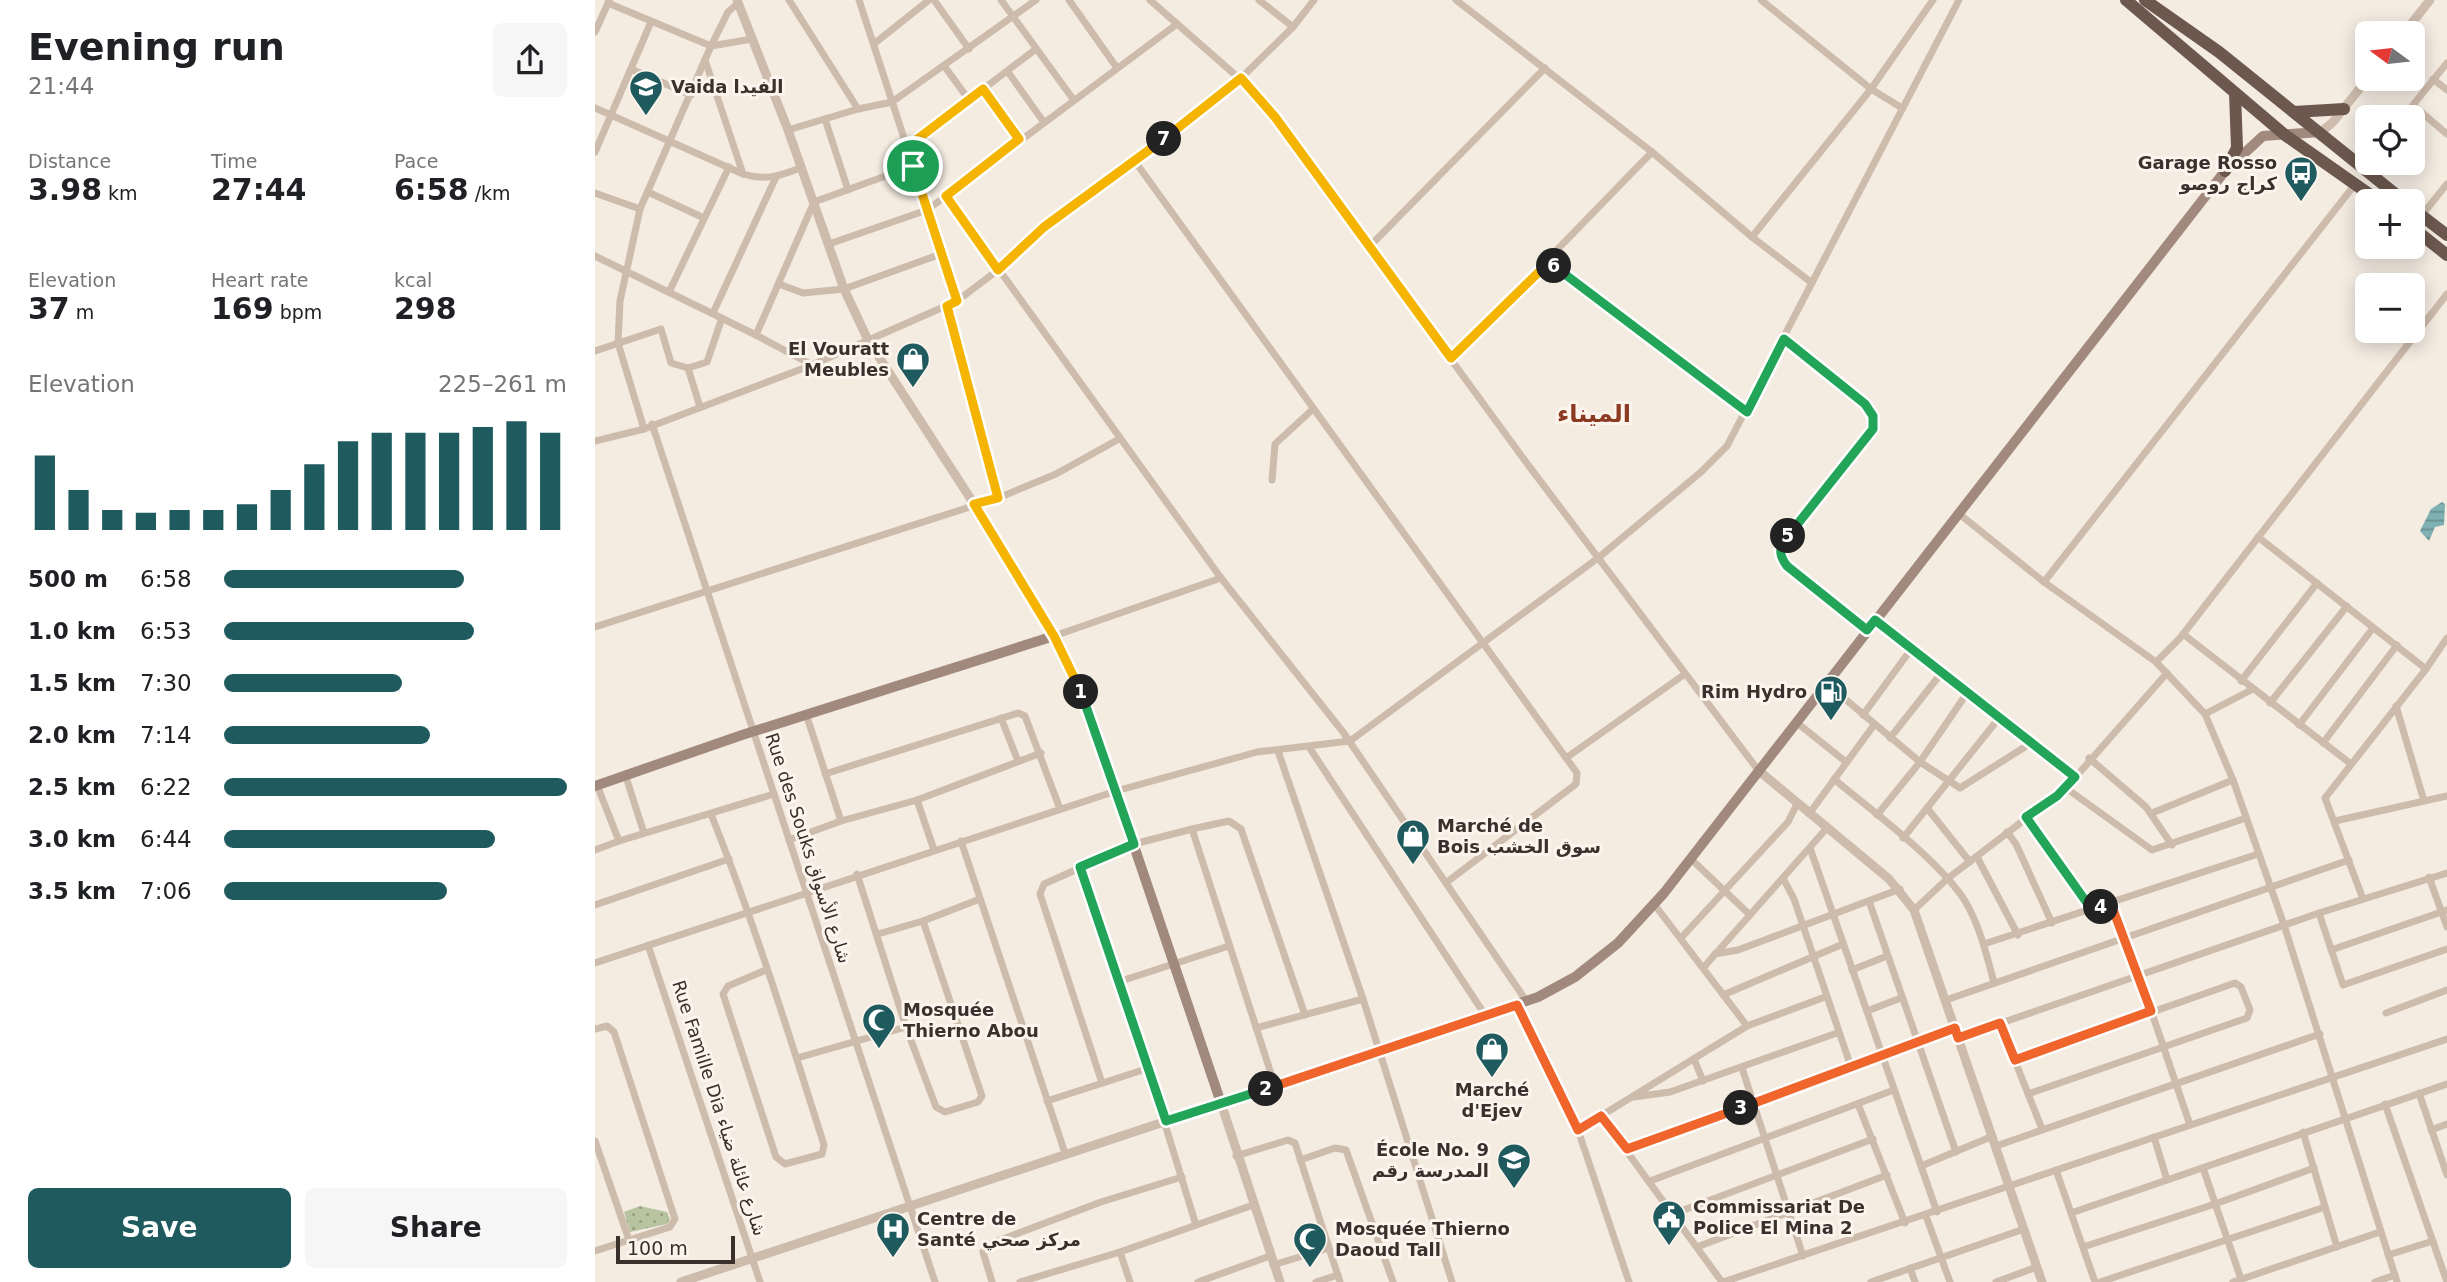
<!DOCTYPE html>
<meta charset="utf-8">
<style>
body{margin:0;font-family:"DejaVu Sans",Vazirmatn,sans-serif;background:#f6f6f6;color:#202124;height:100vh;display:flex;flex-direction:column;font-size:26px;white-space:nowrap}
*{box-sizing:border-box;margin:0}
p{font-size:23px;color:#757577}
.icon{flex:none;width:38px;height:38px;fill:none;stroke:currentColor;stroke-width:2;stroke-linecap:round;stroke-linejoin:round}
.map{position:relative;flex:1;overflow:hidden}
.details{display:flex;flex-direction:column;background:#fff;width:595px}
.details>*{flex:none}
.needle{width:46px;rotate:285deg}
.tools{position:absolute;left:1760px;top:21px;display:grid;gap:14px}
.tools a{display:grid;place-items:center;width:70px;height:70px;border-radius:10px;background:#fff;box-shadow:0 4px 18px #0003;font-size:35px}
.scale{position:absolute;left:21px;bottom:18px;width:119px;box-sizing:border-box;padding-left:7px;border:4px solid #3b302b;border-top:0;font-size:19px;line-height:24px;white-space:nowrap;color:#3b302b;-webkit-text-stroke:5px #fbf5ee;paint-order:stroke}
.pin{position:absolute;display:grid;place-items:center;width:60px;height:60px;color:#fff;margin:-30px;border:4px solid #fff;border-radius:50%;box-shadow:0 2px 7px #0007}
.km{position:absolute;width:35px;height:35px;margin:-18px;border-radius:50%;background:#222;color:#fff;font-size:19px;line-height:35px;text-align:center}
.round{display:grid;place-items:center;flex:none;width:74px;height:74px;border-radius:10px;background:#f6f6f6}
.headline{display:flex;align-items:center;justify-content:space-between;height:119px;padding:0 28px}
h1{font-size:38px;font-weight:700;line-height:52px}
.stats{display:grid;grid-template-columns:repeat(3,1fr);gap:10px;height:119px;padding:7px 28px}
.stats div{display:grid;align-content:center}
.stats b{font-size:30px;font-weight:700}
.stats small{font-size:19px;font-weight:400}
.stats p{font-size:19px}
.chart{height:196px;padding:14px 28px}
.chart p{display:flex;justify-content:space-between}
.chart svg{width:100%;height:126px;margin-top:7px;stroke:#1f5a5e;stroke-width:6}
.button{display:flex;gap:14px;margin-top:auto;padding:14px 28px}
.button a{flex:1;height:80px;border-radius:10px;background:#1f5a5e;color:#fff;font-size:28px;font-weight:700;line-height:80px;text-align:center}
.button a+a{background:#f6f6f6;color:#202124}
ul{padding:0 28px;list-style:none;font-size:23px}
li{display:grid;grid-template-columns:112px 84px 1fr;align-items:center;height:52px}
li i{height:18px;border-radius:9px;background:#1f5a5e}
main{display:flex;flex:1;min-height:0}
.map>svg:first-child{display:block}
.park{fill:url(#park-dots)}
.water{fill:url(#water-rules)}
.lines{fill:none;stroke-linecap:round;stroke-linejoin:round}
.minor{stroke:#cdbbac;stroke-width:7}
.tertiary{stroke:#cdbbac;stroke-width:9}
.secondary{stroke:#a18a7d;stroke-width:10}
.trunk{stroke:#6c584f;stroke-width:12}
.split-1-casing{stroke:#fff;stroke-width:14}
.split-2-casing{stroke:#fff;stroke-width:14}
.split-3-casing{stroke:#fff;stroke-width:14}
.split-4-casing{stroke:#fff;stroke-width:14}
.split-5-casing{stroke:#fff;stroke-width:14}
.split-6-casing{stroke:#fff;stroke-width:14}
.split-7-casing{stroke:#fff;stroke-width:14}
.split-8-casing{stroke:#fff;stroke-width:14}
.split-1{stroke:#f5b400;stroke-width:9}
.split-2{stroke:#22a559;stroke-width:9}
.split-3{stroke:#f0652b;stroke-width:9}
.split-4{stroke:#f0652b;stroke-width:9}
.split-5{stroke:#22a559;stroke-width:9}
.split-6{stroke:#22a559;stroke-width:9}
.split-7{stroke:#f5b400;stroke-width:9}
.split-8{stroke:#f5b400;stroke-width:9}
.labels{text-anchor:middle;stroke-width:6;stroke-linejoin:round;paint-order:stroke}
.poi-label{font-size:18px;font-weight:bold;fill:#3b302b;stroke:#fbf5ee;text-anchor:start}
.street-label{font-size:18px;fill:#3b302b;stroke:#fbf5ee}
.district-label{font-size:24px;font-weight:bold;fill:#8c3b22;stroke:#fbf5ee}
</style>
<main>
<section class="details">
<div class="headline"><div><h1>Evening run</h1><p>21:44</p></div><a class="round"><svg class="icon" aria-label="share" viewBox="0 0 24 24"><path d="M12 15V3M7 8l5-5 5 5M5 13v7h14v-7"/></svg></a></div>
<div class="stats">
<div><p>Distance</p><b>3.98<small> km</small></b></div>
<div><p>Time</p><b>27:44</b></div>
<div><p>Pace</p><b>6:58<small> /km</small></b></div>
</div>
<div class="stats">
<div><p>Elevation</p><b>37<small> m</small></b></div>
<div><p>Heart rate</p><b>169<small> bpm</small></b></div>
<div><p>kcal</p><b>298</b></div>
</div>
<div class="chart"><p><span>Elevation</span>225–261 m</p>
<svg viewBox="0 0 160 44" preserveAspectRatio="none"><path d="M5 44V18M15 44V30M25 44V37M35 44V38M45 44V37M55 44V37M65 44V35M75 44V30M85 44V21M95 44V13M105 44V10M115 44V10M125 44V10M135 44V8M145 44V6M155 44V10"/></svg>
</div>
<ul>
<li><b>500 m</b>6:58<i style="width:70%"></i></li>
<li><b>1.0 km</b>6:53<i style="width:73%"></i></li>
<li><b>1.5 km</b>7:30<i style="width:52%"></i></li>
<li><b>2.0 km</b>7:14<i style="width:60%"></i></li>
<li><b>2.5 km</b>6:22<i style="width:100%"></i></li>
<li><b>3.0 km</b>6:44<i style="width:79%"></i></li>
<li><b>3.5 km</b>7:06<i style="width:65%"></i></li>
</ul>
<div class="button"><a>Save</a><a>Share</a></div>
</section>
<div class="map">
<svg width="1852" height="1282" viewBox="0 0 1852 1282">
<defs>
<pattern id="park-dots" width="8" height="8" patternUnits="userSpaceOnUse" patternTransform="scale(1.75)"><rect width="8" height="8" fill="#b8c4a0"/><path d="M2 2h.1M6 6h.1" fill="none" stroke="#97a083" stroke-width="1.8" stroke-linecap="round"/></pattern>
<pattern id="water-rules" width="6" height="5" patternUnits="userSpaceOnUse" patternTransform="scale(1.75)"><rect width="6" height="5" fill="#7fb0b2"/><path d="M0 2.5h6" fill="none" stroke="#699091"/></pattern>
</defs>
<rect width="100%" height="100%" fill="#f4ebe1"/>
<polygon class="park" points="45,1206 72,1212 75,1219 72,1224 35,1232 29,1212"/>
<polygon class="water" points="1847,502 1850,504 1849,525 1840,527 1834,541 1825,531 1836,509"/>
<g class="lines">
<g class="minor">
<polyline points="194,0 263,109 297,102 441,0"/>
<polyline points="264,0 362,301"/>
<polyline points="339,0 374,49"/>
<polyline points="406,0 478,99"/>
<polyline points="474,0 522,68"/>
<polyline points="555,0 662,94 928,458 1163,770"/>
<polyline points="664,0 698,27"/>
<polyline points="861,0 1057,152 1157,237 1217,283"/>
<polyline points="1166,0 1276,89 1307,108"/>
<polyline points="13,3 116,46 133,12 143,3"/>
<polyline points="0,32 14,1"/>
<polyline points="280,43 334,0"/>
<polyline points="110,60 148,174"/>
<polyline points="1852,63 1818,105 1852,134"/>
<polyline points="350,67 374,100"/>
<polyline points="36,69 96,95"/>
<polyline points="413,72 448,121"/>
<polyline points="1838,79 1852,90"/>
<polyline points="388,89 424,139"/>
<path d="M 0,108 L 148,174 C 170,181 185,176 205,168"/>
<polyline points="230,119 253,190"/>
<polyline points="193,130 263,109"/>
<polyline points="312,147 441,49"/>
<polyline points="0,152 56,22"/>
<polyline points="539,160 982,773 981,784 852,882"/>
<polyline points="53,192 109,218"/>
<polyline points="0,193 45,209"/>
<polyline points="351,196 582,24"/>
<polyline points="1827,215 1852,184"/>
<polyline points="1157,237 1276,89 1338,0"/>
<polyline points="234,244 332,210 351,196 626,578 748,732 932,1002"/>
<polyline points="775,246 950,68"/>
<polyline points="0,256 161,335 217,365"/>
<polyline points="954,262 1152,412"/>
<polyline points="184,284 208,293 249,289 346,254"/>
<polyline points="74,292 134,167"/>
<polyline points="352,306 403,498"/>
<polyline points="118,313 181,177"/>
<polyline points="161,335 219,202 318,166"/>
<polyline points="1189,339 1270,404 1280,422 1278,429 1185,546 1185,557 1192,566 1272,630"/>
<polyline points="0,351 66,329 76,363 93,368"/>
<polyline points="857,358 1057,152"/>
<polyline points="105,407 93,368 112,362 127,318"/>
<polyline points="57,424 340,1282"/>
<polyline points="49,429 23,343 25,301 45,209 116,46 157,39"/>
<polyline points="0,441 49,429 217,365 362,301 403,270 449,227 646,78 698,27 719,0"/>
<polyline points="677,480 680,444 718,409"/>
<polyline points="1363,513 1449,582 1561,662 1610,714 1638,780 1689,925 1802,1282"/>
<polyline points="1663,537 1831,669"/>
<polyline points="1449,582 1761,183"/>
<polyline points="1280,620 1480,777"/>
<polyline points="0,627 403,498 461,474 524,439"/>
<polyline points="1588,634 1756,764"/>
<polyline points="459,636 626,578"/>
<polyline points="1561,662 1585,638 1852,294"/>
<polyline points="1646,681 1722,583"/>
<polyline points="1231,683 1325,762 1365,788 1436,743"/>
<polyline points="1675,703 1752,606"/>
<polyline points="1801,706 1829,801"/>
<polyline points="211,714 246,821"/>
<polyline points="1610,714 1658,689"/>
<polyline points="1268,715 1317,648"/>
<polyline points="406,718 423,761"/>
<polyline points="1201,722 1251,762"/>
<polyline points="1704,725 1778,628"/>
<polyline points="1295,738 1348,671"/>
<polyline points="1728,743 1802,645"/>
<polyline points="714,747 890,1015"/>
<polyline points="683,751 768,999 857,1282"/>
<polyline points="971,758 1090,674"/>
<polyline points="1494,758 1551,807 1577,845"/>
<polyline points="30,774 49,833"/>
<polyline points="230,774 423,713 430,716 465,809"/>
<path d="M 1239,779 C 1277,811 1345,861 1370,901 C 1385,926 1392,956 1399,983"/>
<polyline points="2,785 24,841 179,794"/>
<polyline points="1471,788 1557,850 1651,818"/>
<polyline points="322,800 339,850"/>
<polyline points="1332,808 1375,862"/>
<polyline points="1557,813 1638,780"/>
<path d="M 116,814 C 159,922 194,1034 229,1145 L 227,1154 L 190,1164 L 181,1157 L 128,994 L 133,986 L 171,970"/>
<polyline points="1214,814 1279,725"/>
<polyline points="1282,815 1325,762 1372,693"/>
<polyline points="1431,817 1497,910"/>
<polyline points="1740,821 1852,796"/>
<polyline points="597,829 634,821 646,829 710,1015"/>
<polyline points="1412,832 1421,844 1457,923"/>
<polyline points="1308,838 1404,718"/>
<polyline points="194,840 246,821 322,800 446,753"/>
<polyline points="366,841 470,1153"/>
<polyline points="1215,848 1342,1212"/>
<polyline points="0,850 24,841"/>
<polyline points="1382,857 1423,935"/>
<polyline points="1096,859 1155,915"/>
<polyline points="485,868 449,884 445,894 507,1083"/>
<polyline points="262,874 311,1027 341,1107 350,1112 383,1102 387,1096 328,921 283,934"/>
<polyline points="1834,877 1852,927"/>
<polyline points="1188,878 1199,899 1256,1067"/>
<polyline points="1768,899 1730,798 1831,669 1852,638"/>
<polyline points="1274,901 1361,1152"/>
<polyline points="1059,904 1152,1026"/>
<polyline points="1516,904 1544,975 1595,1125"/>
<polyline points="0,905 134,859"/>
<polyline points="1319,910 1352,879 1471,788 1572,673"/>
<polyline points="1724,913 1748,985 1852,949"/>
<polyline points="328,921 385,899"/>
<polyline points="1086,938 1193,822 1202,804"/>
<polyline points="1389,944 1663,854"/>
<polyline points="53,945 165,1282"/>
<polyline points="1736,950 1852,910"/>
<polyline points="1120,954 1143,950 1305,889"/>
<polyline points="0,963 521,791 662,752 755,741 1003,558 1106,472 1132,446 1364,0"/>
<polyline points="1108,968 1231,829"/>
<polyline points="1257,970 1292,956"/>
<polyline points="526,981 634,946"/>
<polyline points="1128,995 1248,944"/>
<polyline points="1351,1000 1754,860"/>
<polyline points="922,1005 979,1118 1034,1282"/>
<polyline points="1272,1011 1306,998"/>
<polyline points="1791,1013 1852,990"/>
<polyline points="1405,1023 1447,1129"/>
<polyline points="661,1028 768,999"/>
<polyline points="0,1029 12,1026 19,1032 80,1219 75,1227 0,1251"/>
<polyline points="1363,1038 1724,913 1852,873"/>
<polyline points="202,1058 311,1027"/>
<polyline points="1099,1059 1108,1081"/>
<polyline points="1420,1060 1640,983 1646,987 1655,1010 1652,1018 1433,1094"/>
<polyline points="1147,1068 1208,1256"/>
<polyline points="1824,1093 1852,1175"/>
<polyline points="1039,1097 1075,1092 1242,1033"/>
<polyline points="452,1101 554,1068"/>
<polyline points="1263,1104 1310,1223"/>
<polyline points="1790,1104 1852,1282"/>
<polyline points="1006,1116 1127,1282"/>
<polyline points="983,1130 1152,1026 1230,997"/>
<polyline points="1836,1130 1852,1124"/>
<polyline points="1708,1132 1742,1247"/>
<polyline points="1559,1137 1572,1180"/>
<polyline points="0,1141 34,1240"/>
<polyline points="1401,1146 1725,1034"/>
<polyline points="1032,1149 1360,1028"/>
<polyline points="641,1156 693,1140 700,1143 745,1282"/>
<polyline points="705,1160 740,1148 751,1150 798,1282"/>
<polyline points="1326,1166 1398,1136"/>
<polyline points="1608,1168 1646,1279"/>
<polyline points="1461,1170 1500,1282"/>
<polyline points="1055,1181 1299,1090"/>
<polyline points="1476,1213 1852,1084"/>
<polyline points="1078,1214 1278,1139"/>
<polyline points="1331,1216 1355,1282"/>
<polyline points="601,1225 526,981 485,868 539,844 597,829 680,1086"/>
<polyline points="1102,1247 1292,1175"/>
<polyline points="1488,1247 1620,1204 1719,1168"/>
<polyline points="525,1252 535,1282"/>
<polyline points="1793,1255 1838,1241"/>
<polyline points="678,1265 734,1248"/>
<polyline points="1315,1268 1320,1282"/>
<polyline points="397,1282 388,1252 392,1245 506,1202 587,1177"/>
<polyline points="425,1282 525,1252 658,1205"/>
<polyline points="603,1282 675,1256"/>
<polyline points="721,1282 743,1275"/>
<polyline points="1128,1282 1852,1039"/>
<polyline points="1276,1282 1429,1229"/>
<polyline points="1401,1282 1442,1267"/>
<polyline points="1505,1282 1730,1207"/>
<polyline points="1638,1282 1785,1232"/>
<polyline points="1780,1282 1800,1275"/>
</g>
<g class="tertiary">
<polyline points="142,0 193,130 249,289 273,340 379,504 459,636"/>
<polyline points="1809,33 1835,0"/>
<polyline points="1726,132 1738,122 1773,78"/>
<polyline points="1163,770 1294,879 1319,910 1447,1282"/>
<polyline points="86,1282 626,1103 685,1282"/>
</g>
<polyline class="secondary" points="0,786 147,735 459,636 489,698 626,1103 943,997 980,977 1023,943 1069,893 1630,171 1668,136 1725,132"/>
<g class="trunk">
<polyline points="1531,0 1690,135 1784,201"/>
<polyline points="1550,0 1624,52 1809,201"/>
<polyline points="1699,112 1749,109"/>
<polyline points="1630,171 1642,148 1640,93"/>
<polyline points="1818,209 1852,235"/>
<polyline points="1818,228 1852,255"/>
</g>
</g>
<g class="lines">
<g class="split-1-casing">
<polyline id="split-1" points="318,166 362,301 352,306 403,498 379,504 459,636 486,692"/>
</g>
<g class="split-2-casing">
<polyline id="split-2" points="486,692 539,844 485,867 571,1121 671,1089"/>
</g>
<g class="split-3-casing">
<polyline id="split-3" points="671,1089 922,1005 983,1130 1006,1116 1032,1149 1146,1108"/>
</g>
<g class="split-4-casing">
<polyline id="split-4" points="1146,1108 1360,1028 1363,1038 1405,1023 1420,1060 1556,1011 1516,904 1506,907"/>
</g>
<g class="split-5-casing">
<path id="split-5" d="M 1193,536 C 1184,548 1183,554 1192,566 L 1272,630 L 1280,620 L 1480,777 L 1462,796 L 1431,817 L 1497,910 L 1506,907"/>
</g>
<g class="split-6-casing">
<polyline id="split-6" points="959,266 1152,412 1189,339 1270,404 1278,416 1278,429 1193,536"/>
</g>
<g class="split-7-casing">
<polyline id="split-7" points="569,139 646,78 680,117 856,358 954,262 959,266"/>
</g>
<g class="split-8-casing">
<polyline id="split-8" points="318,166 312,147 388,89 424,139 351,196 403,270 449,227 569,139"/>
</g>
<use href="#split-1" class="split-1"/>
<use href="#split-2" class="split-2"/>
<use href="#split-3" class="split-3"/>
<use href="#split-4" class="split-4"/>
<use href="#split-5" class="split-5"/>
<use href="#split-6" class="split-6"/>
<use href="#split-7" class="split-7"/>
<use href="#split-8" class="split-8"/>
</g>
<defs>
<g id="school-pin" transform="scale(1.75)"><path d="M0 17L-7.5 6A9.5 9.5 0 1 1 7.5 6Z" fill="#1f5a5e" stroke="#fbf5ee"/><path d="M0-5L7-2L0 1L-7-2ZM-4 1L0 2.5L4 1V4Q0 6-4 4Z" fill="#fff"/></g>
<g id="bus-pin" transform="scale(1.75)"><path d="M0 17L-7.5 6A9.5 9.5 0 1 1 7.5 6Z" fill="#1f5a5e" stroke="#fbf5ee"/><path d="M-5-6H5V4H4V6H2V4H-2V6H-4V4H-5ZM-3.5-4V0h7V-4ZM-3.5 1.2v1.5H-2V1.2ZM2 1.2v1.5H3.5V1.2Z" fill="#fff"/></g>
<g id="shop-pin" transform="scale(1.75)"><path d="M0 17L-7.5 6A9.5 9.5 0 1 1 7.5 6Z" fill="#1f5a5e" stroke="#fbf5ee"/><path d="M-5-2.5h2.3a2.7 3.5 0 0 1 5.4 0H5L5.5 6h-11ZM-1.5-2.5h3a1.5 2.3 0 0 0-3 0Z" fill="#fff"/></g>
<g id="fuel-pin" transform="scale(1.75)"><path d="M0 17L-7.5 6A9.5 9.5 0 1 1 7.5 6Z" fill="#1f5a5e" stroke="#fbf5ee"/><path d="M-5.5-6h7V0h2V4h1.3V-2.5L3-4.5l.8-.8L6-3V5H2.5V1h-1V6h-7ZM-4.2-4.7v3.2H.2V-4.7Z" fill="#fff"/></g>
<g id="mosque-pin" transform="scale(1.75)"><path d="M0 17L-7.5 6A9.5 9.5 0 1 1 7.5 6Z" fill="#1f5a5e" stroke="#fbf5ee"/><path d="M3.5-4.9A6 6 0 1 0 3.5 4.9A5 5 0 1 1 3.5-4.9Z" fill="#fff"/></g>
<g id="civic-pin" transform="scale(1.75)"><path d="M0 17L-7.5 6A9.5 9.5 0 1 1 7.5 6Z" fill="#1f5a5e" stroke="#fbf5ee"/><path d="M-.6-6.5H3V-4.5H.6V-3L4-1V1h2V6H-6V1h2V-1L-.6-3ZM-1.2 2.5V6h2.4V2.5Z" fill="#fff"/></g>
<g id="hospital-pin" transform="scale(1.75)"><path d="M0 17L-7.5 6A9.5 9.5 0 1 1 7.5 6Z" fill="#1f5a5e" stroke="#fbf5ee"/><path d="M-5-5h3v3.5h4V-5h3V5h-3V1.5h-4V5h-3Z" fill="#fff"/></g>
</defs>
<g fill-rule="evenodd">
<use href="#school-pin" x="51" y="87"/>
<use href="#bus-pin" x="1706" y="173"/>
<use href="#shop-pin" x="318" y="359"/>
<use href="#fuel-pin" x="1236" y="692"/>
<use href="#shop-pin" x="818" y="836"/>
<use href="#mosque-pin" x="284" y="1020"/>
<use href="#shop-pin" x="897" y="1049"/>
<use href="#school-pin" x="919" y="1160"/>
<use href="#civic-pin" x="1074" y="1217"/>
<use href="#hospital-pin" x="298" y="1229"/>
<use href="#mosque-pin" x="715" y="1239"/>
</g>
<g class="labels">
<g class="poi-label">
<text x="76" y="93">Vaida الفيدا</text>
<text x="1682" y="169" text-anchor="end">Garage Rosso<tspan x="1682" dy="21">كراج روصو</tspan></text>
<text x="294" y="355" text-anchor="end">El Vouratt<tspan x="294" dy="21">Meubles</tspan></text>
<text x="1212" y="698" text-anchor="end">Rim Hydro</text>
<text x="842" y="832">Marché de<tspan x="842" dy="21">Bois سوق الخشب</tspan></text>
<text x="308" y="1016">Mosquée<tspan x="308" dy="21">Thierno Abou</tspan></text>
<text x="897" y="1096" text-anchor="middle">Marché<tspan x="897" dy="21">d'Ejev</tspan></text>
<text x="894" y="1156" text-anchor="end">École No. 9<tspan x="894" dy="21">المدرسة رقم</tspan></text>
<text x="1098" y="1213">Commissariat De<tspan x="1098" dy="21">Police El Mina 2</tspan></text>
<text x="322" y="1225">Centre de<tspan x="322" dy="21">Santé مركز صحي</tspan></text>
<text x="740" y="1235">Mosquée Thierno<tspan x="740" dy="21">Daoud Tall</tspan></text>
</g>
<g class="street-label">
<text transform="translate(213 848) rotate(72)" y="6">Rue des Souks شارع الأسواق</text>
<text transform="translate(124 1108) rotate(72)" y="6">Rue Famille Dia شارع عائلة ضياء</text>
</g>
<g class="district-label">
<text x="999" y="422">الميناء</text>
</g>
</g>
</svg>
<div class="tools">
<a><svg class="needle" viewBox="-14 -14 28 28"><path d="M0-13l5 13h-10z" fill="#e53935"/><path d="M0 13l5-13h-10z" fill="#757577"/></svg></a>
<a><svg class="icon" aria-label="locate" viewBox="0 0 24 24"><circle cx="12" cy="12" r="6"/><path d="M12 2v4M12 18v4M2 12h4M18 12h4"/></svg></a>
<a>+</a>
<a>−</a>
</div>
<div class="scale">100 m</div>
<div class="pin" style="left:318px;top:166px;background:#1e9e55"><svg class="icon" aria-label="arrive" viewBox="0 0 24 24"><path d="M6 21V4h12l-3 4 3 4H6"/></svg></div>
<b class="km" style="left:486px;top:692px">1</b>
<b class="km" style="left:671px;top:1089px">2</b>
<b class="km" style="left:1146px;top:1108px">3</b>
<b class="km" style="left:1506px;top:907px">4</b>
<b class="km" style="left:1193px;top:536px">5</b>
<b class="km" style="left:959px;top:266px">6</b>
<b class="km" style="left:569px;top:139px">7</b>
</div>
</main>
